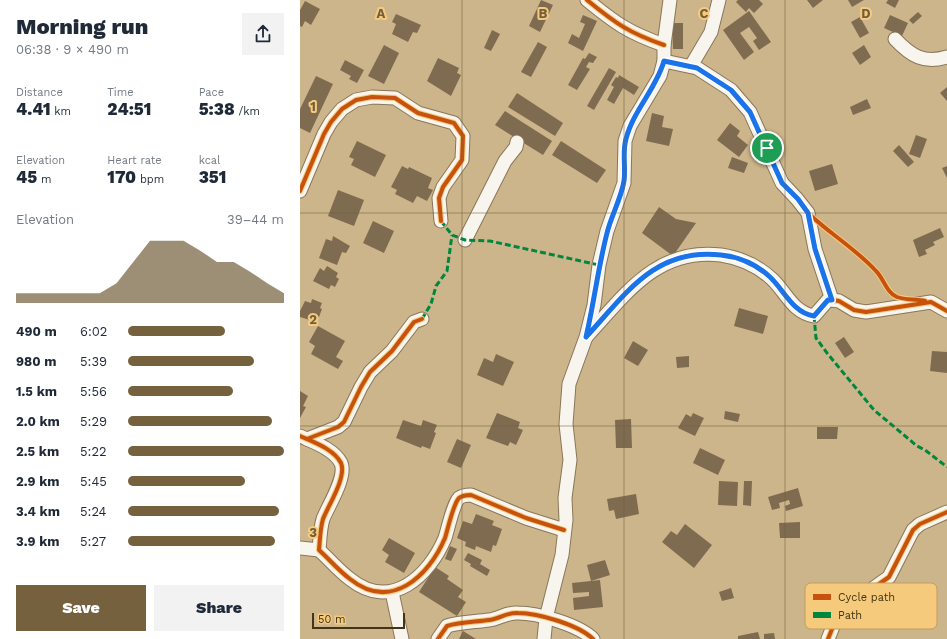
<!DOCTYPE html>
<meta charset="utf-8">
<style>
body{margin:0;font-family:"Work Sans",sans-serif;background:#f2f2f3;color:#1f2937;height:100vh;display:flex;flex-direction:column;font-size:15px;white-space:nowrap}
*{box-sizing:border-box;margin:0}
p{font-size:13px;color:#747a83}
.icon{flex:none;width:22px;height:22px;fill:none;stroke:currentColor;stroke-width:2;stroke-linecap:round;stroke-linejoin:round}
.map{position:relative;flex:1;overflow:hidden}
.sheet{display:flex;flex-direction:column;background:#fff;width:300px}
.sheet>*{flex:none}
.scale{position:absolute;left:12px;bottom:10px;width:93px;box-sizing:border-box;padding-left:4px;border:2px solid #453413;border-top:0;font-size:11px;line-height:14px;white-space:nowrap;color:#453413;-webkit-text-stroke:3px #f6ca7d;paint-order:stroke}
.pin{position:absolute;display:grid;place-items:center;width:34px;height:34px;color:#fff;margin:-17px;border:2px solid #fff;border-radius:50%;box-shadow:0 1px 4px #0007}
.round{display:grid;place-items:center;flex:none;width:42px;height:42px;border-radius:0px;background:#f2f2f3}
.overview{display:flex;align-items:center;justify-content:space-between;height:68px;padding:0 16px}
h1{font-size:22px;font-weight:800;line-height:30px}
.metrics{display:grid;grid-template-columns:repeat(3,1fr);gap:6px;height:68px;padding:4px 16px}
.metrics div{display:grid;align-content:center}
.metrics b{font-size:17px;font-weight:800}
.metrics small{font-size:11px;font-weight:400}
.metrics p{font-size:11px}
.chart{height:112px;padding:8px 16px}
.chart p{display:flex;justify-content:space-between}
.chart svg{width:100%;height:72px;margin-top:4px;fill:#75613d;opacity:.7}
.button{display:flex;gap:8px;margin-top:auto;padding:8px 16px}
.button a{flex:1;height:46px;border-radius:0px;background:#75613d;color:#fff;font-size:16px;font-weight:800;line-height:46px;text-align:center}
.button a+a{background:#f2f2f3;color:#1f2937}
ul{padding:0 16px;list-style:none;font-size:13px}
li{display:grid;grid-template-columns:64px 48px 1fr;align-items:center;height:30px}
li i{height:10px;border-radius:5px;background:#75613d}
main{display:flex;flex:1;min-height:0}
.map>svg:first-child{display:block}
.building{fill:#7f6b4f}
.lines{fill:none;stroke-linecap:round;stroke-linejoin:round}
.minor-casing{stroke:#887758;stroke-width:15}
.minor{stroke:#f8f4ee;stroke-width:13}
.quiet{stroke:#00873e;stroke-width:3;stroke-dasharray:6 3;stroke-linecap:butt}
.cycleway-casing{stroke:#f6ca7d;stroke-width:6}
.cycleway{stroke:#c7520d;stroke-width:4}
.route-casing{stroke:#fff;stroke-width:8}
.route{stroke:#1a73e8;stroke-width:5}
.grid{fill:none;stroke:#735f3b;stroke-width:1;stroke-opacity:0.55}
.key{fill:#f6ca7d;stroke:#c19d5d;stroke-width:1}
.key-label{font-size:11px;fill:#453413}
.grid-label{font-size:13px;text-anchor:middle;font-weight:bold;fill:#735f3b;stroke:#f6ca7d;stroke-width:4;stroke-linejoin:round;paint-order:stroke}
</style>
<main>
<section class="sheet">
<div class="overview"><div><h1>Morning run</h1><p>06:38 · 9 × 490 m</p></div><a class="round"><svg class="icon" aria-label="share" viewBox="0 0 24 24"><path d="M12 15V3M7 8l5-5 5 5M5 13v7h14v-7"/></svg></a></div>
<div class="metrics">
<div><p>Distance</p><b>4.41<small> km</small></b></div>
<div><p>Time</p><b>24:51</b></div>
<div><p>Pace</p><b>5:38<small> /km</small></b></div>
</div>
<div class="metrics">
<div><p>Elevation</p><b>45<small> m</small></b></div>
<div><p>Heart rate</p><b>170<small> bpm</small></b></div>
<div><p>kcal</p><b>351</b></div>
</div>
<div class="chart"><p><span>Elevation</span>39–44 m</p>
<svg viewBox="0 0 160 44" preserveAspectRatio="none"><path d="M0 44V38L10 38L20 38L30 38L40 38L50 38L60 32L70 19L80 6L90 6L100 6L110 12L120 19L130 19L140 25L150 32L160 38V44z"/></svg>
</div>
<ul>
<li><b>490 m</b>6:02<i style="width:62%"></i></li>
<li><b>980 m</b>5:39<i style="width:81%"></i></li>
<li><b>1.5 km</b>5:56<i style="width:67%"></i></li>
<li><b>2.0 km</b>5:29<i style="width:92%"></i></li>
<li><b>2.5 km</b>5:22<i style="width:100%"></i></li>
<li><b>2.9 km</b>5:45<i style="width:75%"></i></li>
<li><b>3.4 km</b>5:24<i style="width:97%"></i></li>
<li><b>3.9 km</b>5:27<i style="width:94%"></i></li>
</ul>
<div class="button"><a>Save</a><a>Share</a></div>
</section>
<div class="map">
<svg width="647" height="639" viewBox="0 0 647 639">
<rect width="100%" height="100%" fill="#cdb58b"/>
<g class="building">
<polygon points="241,0 253,5 240,32 229,26"/>
<polygon points="438,0 459,0 463,4 454,13 449,8 446,12 436,2"/>
<polygon points="507,0 523,0 513,8"/>
<polygon points="548,0 564,0 552,7"/>
<polygon points="588,0 599,0 595,8 586,3"/>
<polygon points="5,1 20,9 11,25 5,21 2,27 0,26 0,10"/>
<polygon points="449,11 471,42 459,50 453,41 457,38 449,27 440,33 454,52 444,60 423,30"/>
<polygon points="618,12 622,16 613,24 609,20"/>
<polygon points="96,14 121,25 117,33 113,32 108,42 92,34 96,24 92,22"/>
<polygon points="283,15 297,21 283,51 268,43 272,34 279,38 285,24 280,22"/>
<polygon points="590,15 608,23 602,36 584,28"/>
<polygon points="560,17 569,33 560,38 551,22"/>
<polygon points="372,23 383,23 383,49 373,49"/>
<polygon points="192,30 200,34 191,51 184,48"/>
<polygon points="238,42 247,47 231,77 221,72"/>
<polygon points="84,45 99,53 84,84 68,76"/>
<polygon points="564,45 571,57 560,65 552,53"/>
<polygon points="289,53 297,57 293,63 289,62 286,67 290,69 277,90 268,85 283,58 285,59"/>
<polygon points="138,58 159,68 157,73 161,75 151,96 127,81"/>
<polygon points="45,60 64,70 57,83 49,79 51,76 40,70"/>
<polygon points="309,68 316,72 294,110 287,106"/>
<polygon points="319,75 339,87 334,95 323,88 314,104 307,100 314,87 311,85 316,77 318,78"/>
<polygon points="16,76 33,84 10,133 0,128 0,109"/>
<polygon points="647,87 647,101 640,93"/>
<polygon points="217,93 263,123 255,136 208,107"/>
<polygon points="567,99 571,108 553,115 550,107"/>
<polygon points="205,111 252,141 243,155 195,125"/>
<polygon points="352,113 364,116 362,127 373,129 369,146 346,141"/>
<polygon points="430,123 440,131 437,136 448,145 439,157 417,140"/>
<polygon points="616,135 627,139 620,158 609,154"/>
<polygon points="57,141 86,155 75,177 51,165 54,159 49,157"/>
<polygon points="261,141 306,170 297,183 252,155"/>
<polygon points="599,145 614,162 608,167 593,151"/>
<polygon points="432,157 448,163 444,173 428,168"/>
<polygon points="532,164 538,184 515,191 509,171"/>
<polygon points="102,166 108,169 109,167 132,178 128,188 133,190 127,201 117,196 113,203 95,194 97,190 91,187"/>
<polygon points="647,166 647,178 642,168"/>
<polygon points="38,190 64,200 54,226 28,216"/>
<polygon points="359,207 376,219 396,223 373,256 342,233"/>
<polygon points="73,221 94,231 84,253 63,243"/>
<polygon points="640,228 644,237 633,242 635,245 625,250 627,254 619,257 613,240"/>
<polygon points="33,236 50,246 46,253 42,252 37,265 19,258 26,239 32,241"/>
<polygon points="27,266 38,273 36,277 39,279 35,287 31,285 29,289 13,281 20,268 24,271"/>
<polygon points="12,299 22,303 20,308 22,309 19,317 15,315 13,321 0,317 0,311 5,301 11,303"/>
<polygon points="439,308 468,316 463,334 434,326"/>
<polygon points="18,326 45,341 36,357 43,361 38,369 11,354 15,346 9,342"/>
<polygon points="544,337 554,352 545,358 535,343"/>
<polygon points="333,341 348,350 338,366 324,358"/>
<polygon points="632,351 647,352 647,373 630,371"/>
<polygon points="196,354 214,362 203,386 177,375 184,358 193,362"/>
<polygon points="389,356 389,367 377,368 376,357"/>
<polygon points="0,391 8,396 3,406 6,407 0,418"/>
<polygon points="425,411 440,414 438,422 424,419"/>
<polygon points="197,413 220,422 218,428 223,430 216,445 210,442 208,446 186,438"/>
<polygon points="393,413 404,418 395,436 378,428 386,414 391,417"/>
<polygon points="331,419 332,448 316,448 315,420"/>
<polygon points="103,420 121,426 123,420 137,425 134,432 136,433 130,449 122,446 121,448 96,438"/>
<polygon points="517,427 538,427 537,439 517,439"/>
<polygon points="157,439 171,445 161,468 147,462"/>
<polygon points="400,448 425,460 418,475 393,463"/>
<polygon points="419,481 438,482 437,506 418,505"/>
<polygon points="444,481 452,481 451,506 443,505"/>
<polygon points="498,488 503,506 486,511 485,506 490,504 489,500 479,503 480,508 472,510 468,497"/>
<polygon points="336,494 339,514 316,519 314,510 309,511 307,499"/>
<polygon points="176,514 194,521 192,525 202,529 196,546 193,545 191,552 176,546 175,550 165,546 166,542 157,538 163,521 172,524"/>
<polygon points="500,522 500,538 480,538 479,523"/>
<polygon points="385,524 412,545 394,568 362,542 371,531 377,535"/>
<polygon points="89,538 115,553 104,573 85,562 89,555 82,550"/>
<polygon points="150,546 157,549 151,561 145,559"/>
<polygon points="168,553 182,560 180,564 190,570 187,576 170,566 171,564 164,560"/>
<polygon points="305,560 310,575 291,581 287,565"/>
<polygon points="135,567 149,576 147,579 163,590 158,597 166,602 157,616 119,592"/>
<polygon points="300,580 303,607 274,610 273,598 289,596 289,592 273,593 272,583"/>
<polygon points="431,588 434,598 422,601 419,592"/>
<polygon points="163,631 176,639 159,639"/>
<polygon points="458,632 460,639 438,639 438,636"/>
<polygon points="474,633 475,639 464,639 464,634"/>
</g>
<g class="lines">
<g class="minor-casing">
<g id="minor">
<path d="M 287,0 C 315,23 329,33 364,45"/>
<path d="M 595,39 C 611,56 624,64 647,57"/>
<polyline points="364,61 397,68 431,90 450,112 482,183 497,199 508,213 515,249 532,300"/>
<polyline points="391,66 411,32 419,0"/>
<polyline points="0,191 24,134 31,122 42,109 56,100 72,97 95,98 118,113 154,123 163,136 162,160 143,187 139,198 141,221"/>
<polyline points="165,240 205,161 216,147 217,142"/>
<path d="M 287,336 C 325,295 357,247 421,255 C 441,258 457,265 472,279 C 486,292 493,313 514,316 L 528,300 L 532,300 L 539,301 L 554,310 L 566,312 L 631,302 L 647,311"/>
<path d="M 0,436 C 13,442 34,449 41,463 C 47,477 28,506 23,519 C 20,529 20,540 19,550 C 29,559 39,571 50,579 C 91,612 129,576 145,538 C 148,529 153,504 159,498 C 163,495 167,495 171,495 L 226,518 L 264,530"/>
<polyline points="7,439 38,427 44,422 61,387 70,372 92,351 114,322 122,319"/>
<polyline points="0,548 19,550"/>
<polyline points="92,592 102,639"/>
<path d="M 138,639 L 147,626 C 160,622 175,622 189,620 C 199,619 207,612 218,613 C 238,613 279,625 293,639"/>
<polyline points="244,639 246,618 262,555 266,520 265,498 270,460 266,424 269,384 286,337 294,305 299,265 307,231 324,183 325,141 330,126 360,76 364,61 364,45 370,0"/>
<polyline points="528,639 536,619 546,604 565,594 589,577 613,530 620,524 647,512"/>
</g>
</g>
<use href="#minor" class="minor"/>
<g class="quiet">
<polyline points="141,221 152,235 165,240 190,241 299,265"/>
<polyline points="514,316 516,338 527,353 574,410 617,446 625,450 647,467"/>
<polyline points="122,319 131,304 136,286 147,271 152,235"/>
</g>
<g class="cycleway-casing">
<g id="cycleway">
<path d="M 287,0 C 315,23 329,33 364,45"/>
<polyline points="364,61 397,68 431,90 450,112 482,183 497,199 508,213 515,249 532,300"/>
<polyline points="0,191 24,134 31,122 42,109 56,100 72,97 95,98 118,113 154,123 163,136 162,160 143,187 139,198 141,221"/>
<path d="M 508,213 C 530,234 556,249 576,271 C 584,279 586,292 597,297 C 605,300 616,299 625,301"/>
<path d="M 286,337 C 325,295 355,247 421,255 C 440,257 456,264 470,277 C 484,290 493,313 514,316 L 528,300 L 532,300 L 539,301 L 554,310 L 566,312 L 631,302 L 647,311"/>
<path d="M 0,436 C 13,442 34,449 41,463 C 47,477 28,506 23,519 C 20,529 20,540 19,550 C 29,559 39,571 50,579 C 91,612 129,576 145,538 C 148,529 153,504 159,498 C 163,495 167,495 171,495 L 226,518 L 264,530"/>
<polyline points="7,439 38,427 44,422 61,387 70,372 92,351 114,322 122,319"/>
<path d="M 138,639 L 147,626 C 160,622 175,622 189,620 C 199,619 207,612 218,613 C 238,613 279,625 293,639"/>
<polyline points="528,639 536,619 546,604 565,594 589,577 613,530 620,524 647,512"/>
</g>
</g>
<use href="#cycleway" class="cycleway"/>
</g>
<g class="lines">
<g class="route-casing">
<path id="route" d="M 364,61 L 397,68 L 431,90 L 450,112 L 482,183 L 498,199 L 508,213 L 515,249 L 532,300 L 528,300 L 514,316 C 493,313 484,290 470,277 C 456,264 440,257 421,255 C 355,247 325,295 286,337 C 294,303 298,268 307,233 C 311,216 321,199 324,181 C 326,168 322,152 326,139 C 333,111 356,89 364,61 Z"/>
</g>
<use href="#route" class="route"/>
</g>
<path class="grid" d="M 162,0 L 162,639M 324,0 L 324,639M 485,0 L 485,639M 0,213 L 647,213M 0,426 L 647,426"/>
<rect x="505" y="583" width="132" height="46" rx="6" class="key"/>
<rect x="513" y="594" width="18" height="6" fill="#c7520d"/>
<rect x="513" y="612" width="18" height="6" fill="#00873e"/>
<g class="key-label">
<text x="538" y="601">Cycle path</text>
<text x="538" y="619">Path</text>
</g>
<g class="grid-label">
<text x="81" y="18">A</text>
<text x="243" y="18">B</text>
<text x="404" y="18">C</text>
<text x="566" y="18">D</text>
<text x="13" y="111">1</text>
<text x="13" y="324">2</text>
<text x="13" y="537">3</text>
</g>
</svg>
<div class="scale">50 m</div>
<div class="pin" style="left:467px;top:148px;background:#1e9e55"><svg class="icon" aria-label="arrive" viewBox="0 0 24 24"><path d="M6 21V4h12l-3 4 3 4H6"/></svg></div>
</div>
</main>
